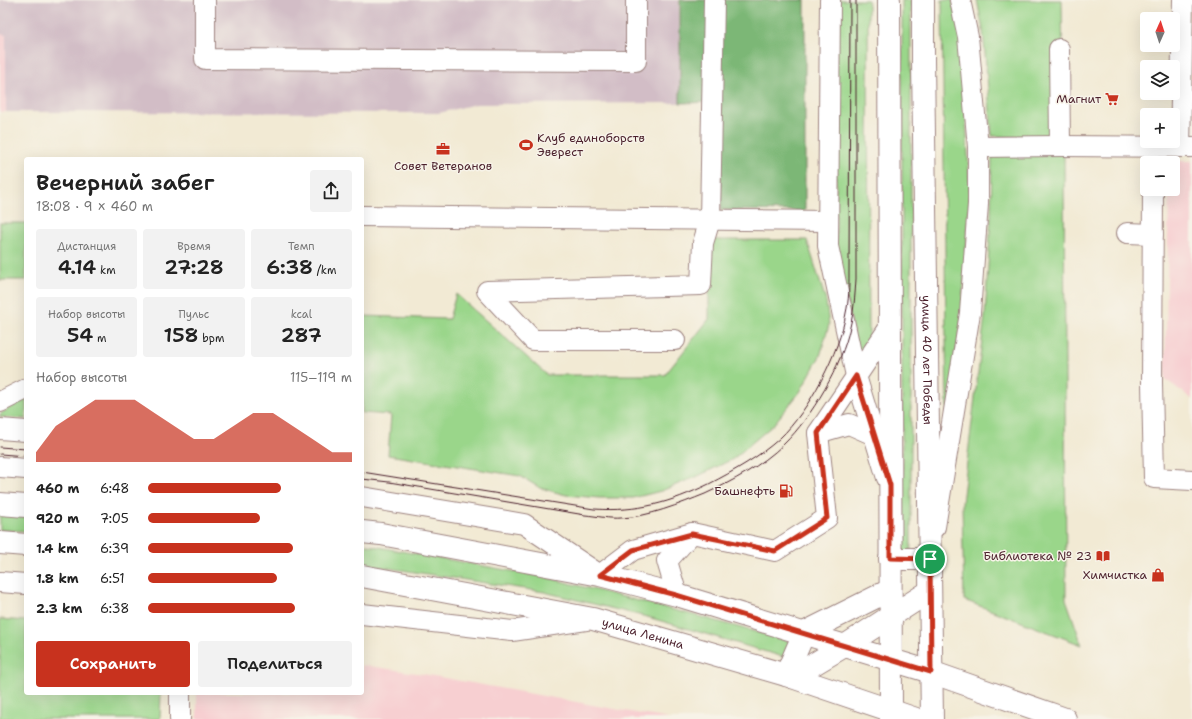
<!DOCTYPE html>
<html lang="ru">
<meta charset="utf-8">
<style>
body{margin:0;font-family:"Shantell Sans",sans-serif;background:#f2f2f2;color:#222;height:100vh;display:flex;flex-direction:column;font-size:15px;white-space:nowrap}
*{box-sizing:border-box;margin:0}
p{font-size:13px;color:#767676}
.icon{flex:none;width:22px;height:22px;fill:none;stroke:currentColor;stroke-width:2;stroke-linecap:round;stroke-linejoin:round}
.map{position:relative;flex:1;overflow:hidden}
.sheet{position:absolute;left:24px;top:157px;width:340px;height:538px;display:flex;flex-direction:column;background:#fff;border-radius:4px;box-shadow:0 4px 16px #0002}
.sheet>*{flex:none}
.needle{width:26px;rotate:3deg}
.fabs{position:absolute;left:1140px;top:12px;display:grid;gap:8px}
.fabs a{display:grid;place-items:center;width:40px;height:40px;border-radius:4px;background:#fff;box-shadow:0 4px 16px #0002;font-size:20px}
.pin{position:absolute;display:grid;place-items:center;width:34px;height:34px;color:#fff;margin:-17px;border:2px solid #fff;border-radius:50%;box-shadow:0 1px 4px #0007}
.round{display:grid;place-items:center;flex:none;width:42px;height:42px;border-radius:4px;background:#f2f2f2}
.headline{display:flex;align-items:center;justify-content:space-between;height:68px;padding:0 12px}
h1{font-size:22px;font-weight:600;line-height:30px}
.stats{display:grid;grid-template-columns:repeat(3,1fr);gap:6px;height:68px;padding:4px 12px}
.stats div{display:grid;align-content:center;border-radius:4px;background:#f2f2f2;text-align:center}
.stats b{font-size:20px;font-weight:600}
.stats small{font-size:11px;font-weight:400}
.stats p{font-size:11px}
.chart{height:112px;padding:8px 12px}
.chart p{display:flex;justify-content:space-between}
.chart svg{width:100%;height:72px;margin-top:4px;fill:#c8321e;opacity:.7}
.button{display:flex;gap:8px;margin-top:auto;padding:8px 12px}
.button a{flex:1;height:46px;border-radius:4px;background:#c8321e;color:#fff;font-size:16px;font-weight:600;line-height:46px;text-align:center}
.button a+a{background:#f2f2f2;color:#222}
ul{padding:0 12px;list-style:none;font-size:13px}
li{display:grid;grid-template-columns:64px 48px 1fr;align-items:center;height:30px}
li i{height:10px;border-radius:5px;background:#c8321e}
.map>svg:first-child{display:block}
.built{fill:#f7cfd1}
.industrial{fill:#d2bdc6}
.green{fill:#9ad68a;stroke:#727a5a}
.forest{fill:#7bb776;stroke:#626b50}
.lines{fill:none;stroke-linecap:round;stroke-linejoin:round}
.minor-casing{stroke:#9e8480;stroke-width:22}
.major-casing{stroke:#9e8480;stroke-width:24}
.minor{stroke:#fff;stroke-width:20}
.major{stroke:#fff;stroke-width:22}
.tram{stroke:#4a1f2b;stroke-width:1}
.route-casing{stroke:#fff;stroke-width:8}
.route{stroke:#c8321e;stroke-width:5}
.labels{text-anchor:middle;stroke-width:3;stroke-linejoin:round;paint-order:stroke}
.poi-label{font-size:12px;fill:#4a1f2b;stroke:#f7f3e8;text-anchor:end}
.street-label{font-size:12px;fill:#4a1f2b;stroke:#f7f3e8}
</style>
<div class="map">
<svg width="1192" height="719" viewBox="0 0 1192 719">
<rect width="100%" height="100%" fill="#f7f3e8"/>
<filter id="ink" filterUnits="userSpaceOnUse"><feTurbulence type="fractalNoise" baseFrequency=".025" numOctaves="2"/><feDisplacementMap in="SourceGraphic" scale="8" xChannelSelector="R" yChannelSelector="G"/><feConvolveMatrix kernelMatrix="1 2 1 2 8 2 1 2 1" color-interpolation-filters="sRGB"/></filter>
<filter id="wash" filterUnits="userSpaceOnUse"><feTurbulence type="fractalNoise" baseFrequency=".012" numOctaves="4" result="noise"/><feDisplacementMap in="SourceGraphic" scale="16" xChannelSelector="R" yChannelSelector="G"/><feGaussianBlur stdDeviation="0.9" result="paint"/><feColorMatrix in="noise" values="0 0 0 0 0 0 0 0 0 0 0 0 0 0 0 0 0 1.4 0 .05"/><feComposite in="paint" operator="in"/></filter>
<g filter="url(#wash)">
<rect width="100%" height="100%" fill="#f2ead4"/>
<g class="built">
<rect x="0" y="34" width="6" height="78"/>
<polygon points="1170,161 1192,161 1192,399 1165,379 1169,189 1173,189 1173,163 1170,163"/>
<polygon points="362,665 423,674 669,719 197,719 197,693 362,693"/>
</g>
<polygon class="industrial" points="0,0 679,0 680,103 476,104 439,113 431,113 6,112 6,35 0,34"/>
<g class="green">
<polygon points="836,0 868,0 869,349 859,361 836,248"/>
<rect x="902" y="0" width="9" height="552"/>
<polygon points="942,0 952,0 962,39 970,194 961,322 947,422"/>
<polygon points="977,0 1062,0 1064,138 992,136 983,30"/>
<polygon points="1064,149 1066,599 1082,645 964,600 962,503 985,316 991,216 992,152"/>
<rect x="0" y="223" width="26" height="57"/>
<polygon points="709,238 718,240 807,240 826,301 829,325 820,356 800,392 773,425 733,459 696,477 661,491 633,498 599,498 566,495 540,488 520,476 388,455 391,415 362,413 363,316 449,319 456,294 547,375 665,375 709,319"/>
<polygon points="26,398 26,419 0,417 0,414"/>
<polygon points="0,514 26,516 26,531 0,530"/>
<polygon points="362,544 545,577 709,619 792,642 787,658 651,618 544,592 362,564"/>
<polygon points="0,619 26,621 26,693 161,693 160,719 0,719"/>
</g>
<polygon class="forest" points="680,0 805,0 805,211 721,210 721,102 680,103"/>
</g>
<g filter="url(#ink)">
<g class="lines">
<g class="minor-casing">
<g id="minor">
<polyline points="205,0 205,59 636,61 636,0"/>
<polyline points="830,0 828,246 856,376 887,478"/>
<polyline points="1059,49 1060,146"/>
<polyline points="978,147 1060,146 1192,147"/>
<polyline points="1180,147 1183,0"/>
<polyline points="1153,189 1152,383 1154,478 1192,480"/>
<polyline points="362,216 828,221"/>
<polyline points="1127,233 1153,234"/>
<polyline points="675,340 533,340 487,291 701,285 703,243 710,220 714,0"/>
<polyline points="0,402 26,389"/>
<polyline points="0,429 26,431"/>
<polyline points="818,433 849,424 874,435"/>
<polyline points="0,467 26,469"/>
<polyline points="362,497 524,524 600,575 633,550 692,533 775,551 827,518 818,433 889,328"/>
<polyline points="935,527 970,313 978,204 978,147 968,37 960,0"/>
<polyline points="0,582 26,584"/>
<polyline points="677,595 667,561 692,533"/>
<polyline points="362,614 512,631 586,620"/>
<polyline points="180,719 180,693"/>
</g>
</g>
<g class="major-casing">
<g id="major">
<polyline points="889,0 891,719"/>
<path id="s1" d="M 923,0 L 923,61 L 932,719"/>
<polyline points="0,504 26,506"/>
<polyline points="362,532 381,534 600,575 677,595 931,672 1065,719"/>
<polyline points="0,543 26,545"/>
<polyline points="890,559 930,559"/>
<path id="s2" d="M 362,576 L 593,619 L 786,675 L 916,719"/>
<polyline points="786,675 804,633 890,590"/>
<polyline points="792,677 846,645 930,591"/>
</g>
</g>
<use href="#minor" class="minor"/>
<use href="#major" class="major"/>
<g class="tram">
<polyline points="0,447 26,449"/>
<polyline points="0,454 26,456"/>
<path d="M 362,472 L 594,509 C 638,512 670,503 709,484 C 734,471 759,457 780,438 C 809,411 840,351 846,313 C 849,300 849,287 849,273 L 850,0"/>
<path d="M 362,479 L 389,482 L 585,515 C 597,516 609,519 621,518 C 648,517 680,504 705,494 C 733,481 761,466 784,444 C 812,417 842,365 850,327 C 854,311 855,295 856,279 L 856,0"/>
</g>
</g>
</g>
<g class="lines" filter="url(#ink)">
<g class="route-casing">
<polygon id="route" points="856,376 890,485 890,558 930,559 931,672 676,595 600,575 633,550 692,534 775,551 827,518 818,433"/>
</g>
<use href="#route" class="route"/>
</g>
<defs>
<g id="supermarket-bare" transform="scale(1.08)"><path d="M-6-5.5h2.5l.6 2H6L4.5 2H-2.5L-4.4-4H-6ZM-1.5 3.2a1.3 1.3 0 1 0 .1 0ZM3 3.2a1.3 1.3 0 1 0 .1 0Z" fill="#c8321e" stroke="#f7f3e8" stroke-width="2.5" paint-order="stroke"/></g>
<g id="stadium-bare" transform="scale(1.08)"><path d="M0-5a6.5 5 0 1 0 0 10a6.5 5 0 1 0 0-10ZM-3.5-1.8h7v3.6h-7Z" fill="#c8321e" stroke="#f7f3e8" stroke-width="2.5" paint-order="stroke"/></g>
<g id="office-bare" transform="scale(1.08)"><path d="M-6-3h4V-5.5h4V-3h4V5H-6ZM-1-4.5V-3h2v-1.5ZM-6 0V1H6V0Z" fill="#c8321e" stroke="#f7f3e8" stroke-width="2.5" paint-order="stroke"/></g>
<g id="fuel-bare" transform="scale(1.08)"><path d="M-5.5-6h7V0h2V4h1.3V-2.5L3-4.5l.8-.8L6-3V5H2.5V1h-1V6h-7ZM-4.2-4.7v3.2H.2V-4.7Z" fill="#c8321e" stroke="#f7f3e8" stroke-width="2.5" paint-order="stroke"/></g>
<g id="library-bare" transform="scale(1.08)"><path d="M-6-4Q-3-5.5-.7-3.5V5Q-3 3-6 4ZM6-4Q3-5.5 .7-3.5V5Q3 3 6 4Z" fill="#c8321e" stroke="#f7f3e8" stroke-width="2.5" paint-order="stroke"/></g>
<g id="shop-bare" transform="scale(1.08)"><path d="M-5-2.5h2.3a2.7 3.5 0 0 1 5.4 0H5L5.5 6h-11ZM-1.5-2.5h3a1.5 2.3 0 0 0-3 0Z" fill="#c8321e" stroke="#f7f3e8" stroke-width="2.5" paint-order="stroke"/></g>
</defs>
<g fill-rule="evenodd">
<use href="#supermarket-bare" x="1112" y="99"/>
<use href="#stadium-bare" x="526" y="145"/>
<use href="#office-bare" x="443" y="149"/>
<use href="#fuel-bare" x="786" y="491"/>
<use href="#library-bare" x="1103" y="556"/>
<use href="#shop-bare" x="1158" y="575"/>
</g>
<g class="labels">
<g class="poi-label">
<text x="1101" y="103">Магнит</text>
<text x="537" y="142" text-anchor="start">Клуб единоборств<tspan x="537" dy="14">Эверест</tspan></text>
<text x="443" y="170" text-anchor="middle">Совет Ветеранов</text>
<text x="775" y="495">Башнефть</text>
<text x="1092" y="560">Библиотека № 23</text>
<text x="1147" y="579">Химчистка</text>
</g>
<g class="street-label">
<text dy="4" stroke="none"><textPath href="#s1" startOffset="360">улица 40 лет Победы</textPath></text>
<text dy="4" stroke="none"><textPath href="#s2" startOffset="287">улица Ленина</textPath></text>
</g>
</g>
</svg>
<div class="fabs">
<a><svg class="needle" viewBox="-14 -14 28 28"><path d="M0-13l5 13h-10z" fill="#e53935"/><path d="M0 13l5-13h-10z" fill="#767676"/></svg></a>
<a><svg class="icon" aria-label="layers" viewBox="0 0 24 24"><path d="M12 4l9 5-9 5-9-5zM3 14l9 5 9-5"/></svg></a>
<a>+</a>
<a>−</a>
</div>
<div class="pin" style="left:930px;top:559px;background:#1e9e55"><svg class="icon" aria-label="arrive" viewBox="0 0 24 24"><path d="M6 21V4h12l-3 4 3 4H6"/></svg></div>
<section class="sheet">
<div class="headline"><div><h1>Вечерний забег</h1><p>18:08 · 9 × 460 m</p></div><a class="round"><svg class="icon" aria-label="share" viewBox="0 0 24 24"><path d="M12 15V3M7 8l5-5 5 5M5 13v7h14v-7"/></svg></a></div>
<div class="stats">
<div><p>Дистанция</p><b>4.14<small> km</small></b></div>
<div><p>Время</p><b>27:28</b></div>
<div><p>Темп</p><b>6:38<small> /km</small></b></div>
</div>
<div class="stats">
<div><p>Набор высоты</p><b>54<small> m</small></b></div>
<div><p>Пульс</p><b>158<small> bpm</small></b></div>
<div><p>kcal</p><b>287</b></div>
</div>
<div class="chart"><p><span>Набор высоты</span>115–119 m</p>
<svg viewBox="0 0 160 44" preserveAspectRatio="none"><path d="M0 44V38L10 22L20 14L30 6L40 6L50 6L60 14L70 22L80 30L90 30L100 22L110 14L120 14L130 22L140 30L150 38L160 38V44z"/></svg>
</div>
<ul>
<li><b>460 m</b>6:48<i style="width:65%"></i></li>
<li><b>920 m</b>7:05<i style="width:55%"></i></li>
<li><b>1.4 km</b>6:39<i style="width:71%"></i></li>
<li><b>1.8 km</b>6:51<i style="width:63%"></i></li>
<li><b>2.3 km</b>6:38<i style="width:72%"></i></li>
</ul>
<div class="button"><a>Сохранить</a><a>Поделиться</a></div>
</section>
</div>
